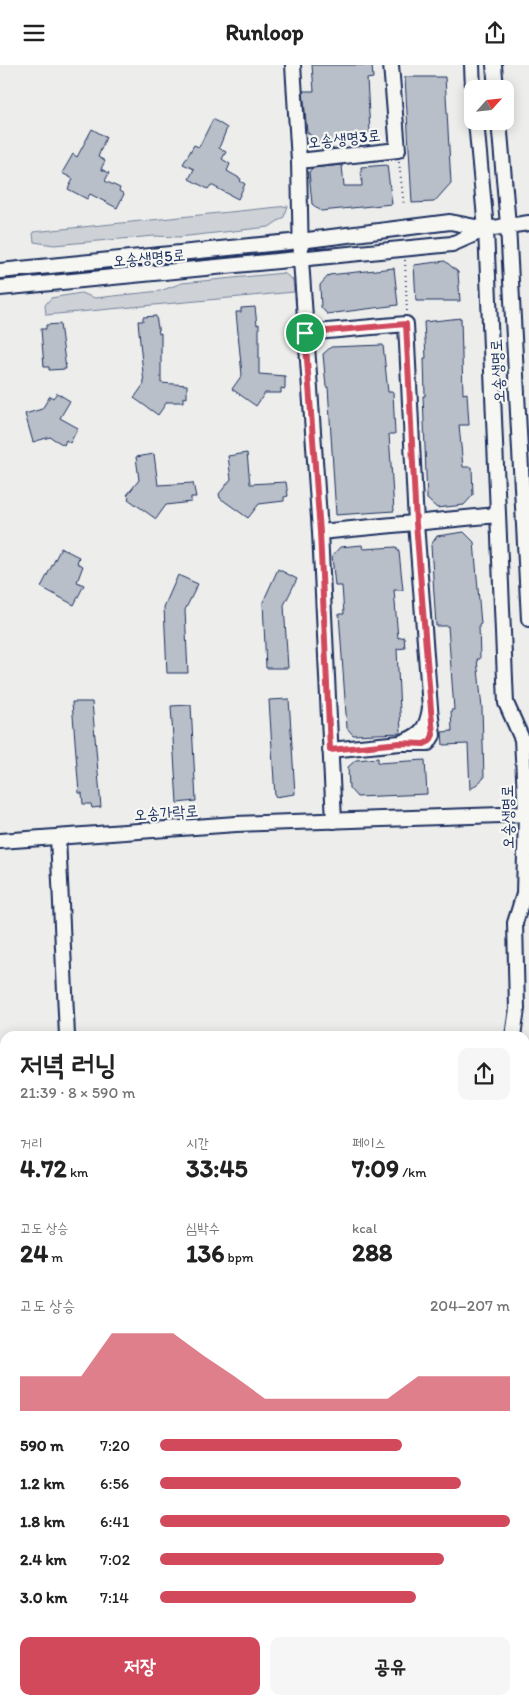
<!DOCTYPE html>
<html lang="ko">
<meta charset="utf-8">
<style>
body{margin:0;font-family:Itim,"Poor Story",sans-serif;background:#f6f6f6;color:#222;height:100vh;display:flex;flex-direction:column;font-size:19px;white-space:nowrap}
*{box-sizing:border-box;margin:0}
p{font-size:16px;color:#767676}
.icon{flex:none;width:28px;height:28px;fill:none;stroke:currentColor;stroke-width:2;stroke-linecap:round;stroke-linejoin:round}
.map{position:relative;flex:1;overflow:hidden}
.drawer{position:absolute;left:0px;top:966px;width:530px;height:674px;display:flex;flex-direction:column;background:#fff;border-radius:15px 15px 0 0;box-shadow:0 2px 12px #0003}
.drawer>*{flex:none}
.needle{width:32px;rotate:63deg}
.fabs{position:absolute;left:464px;top:15px;display:grid;gap:10px}
.fabs a{display:grid;place-items:center;width:50px;height:50px;border-radius:10px;background:#fff;box-shadow:0 2px 12px #0003;font-size:25px}
.pin{position:absolute;display:grid;place-items:center;width:42px;height:42px;color:#fff;margin:-21px;border:2px solid #fff;border-radius:50%;box-shadow:0 1px 5px #0007}
.round{display:grid;place-items:center;flex:none;width:52px;height:52px;border-radius:10px;background:#f6f6f6}
.overview{display:flex;align-items:center;justify-content:space-between;height:85px;padding:0 20px}
h1{font-size:28px;font-weight:700;line-height:38px}
.metrics{display:grid;grid-template-columns:repeat(3,1fr);gap:8px;height:85px;padding:5px 20px}
.metrics div{display:grid;align-content:center}
.metrics b{font-size:25px;font-weight:700}
.metrics small{font-size:14px;font-weight:400}
.metrics p{font-size:14px}
.chart{height:140px;padding:10px 20px}
.chart p{display:flex;justify-content:space-between}
.chart svg{width:100%;height:90px;margin-top:5px;fill:#d1495b;opacity:.7}
.action{display:flex;gap:10px;margin-top:auto;padding:10px 20px}
.action a{flex:1;height:58px;border-radius:10px;background:#d1495b;color:#fff;font-size:20px;font-weight:700;line-height:58px;text-align:center}
.action a+a{background:#f6f6f6;color:#222}
ul{padding:0 20px;list-style:none;font-size:16px}
li{display:grid;grid-template-columns:80px 60px 1fr;align-items:center;height:38px}
li i{height:12px;border-radius:6px;background:#d1495b}
header{display:flex;justify-content:space-between;align-items:center;height:65px;padding:0 20px;background:#fff;font-size:22px;font-weight:700}
.map>svg:first-child{display:block}
.green{fill:#ced2d7;stroke:#74809a}
.building{fill:#b9bfc8;stroke:#1b2f5e}
.lines{fill:none;stroke-linecap:round;stroke-linejoin:round}
.minor-casing{stroke:#1b2f5e;stroke-width:18}
.path{stroke:#1b2f5e;stroke-width:2;stroke-dasharray:1 4;stroke-linecap:butt}
.minor{stroke:#f6f6f2;stroke-width:14}
.route-casing{stroke:#fff;stroke-width:10}
.route{stroke:#d1495b;stroke-width:6}
.labels{text-anchor:middle;stroke-width:4.5;stroke-linejoin:round;paint-order:stroke}
.street-label{font-size:16px;fill:#1b2f5e;stroke:#f6f6f2}
</style>
<header><svg class="icon" aria-label="menu" viewBox="0 0 24 24"><path d="M4 6h16M4 12h16M4 18h16"/></svg>Runloop<svg class="icon" aria-label="share" viewBox="0 0 24 24"><path d="M12 15V3M7 8l5-5 5 5M5 13v7h14v-7"/></svg></header>
<div class="map">
<svg width="529" height="1639" viewBox="0 0 529 1639">
<rect width="100%" height="100%" fill="#edeeec"/>
<filter id="ink" filterUnits="userSpaceOnUse"><feTurbulence type="fractalNoise" baseFrequency=".02" numOctaves="2"/><feDisplacementMap in="SourceGraphic" scale="10" xChannelSelector="R" yChannelSelector="G"/><feConvolveMatrix kernelMatrix="1 2 1 2 8 2 1 2 1" color-interpolation-filters="sRGB"/></filter>
<g filter="url(#ink)">
<g class="green">
<polygon points="288,141 284,152 269,162 179,172 154,171 54,180 34,177 33,167"/>
<polygon points="284,208 293,215 294,227 46,250 45,240 51,233 81,228 95,233 160,226 182,218"/>
</g>
<g class="building">
<polygon points="312,0 372,0 373,13 367,14 370,67 359,75 320,78 307,67 303,26 314,26"/>
<polygon points="405,12 445,12 451,118 434,137 412,138"/>
<polygon points="213,54 227,63 219,83 226,87 222,94 230,99 227,106 241,114 240,116 245,119 238,134 211,120 208,124 189,114 194,104 183,99 194,80 199,82"/>
<polygon points="92,64 106,72 98,92 105,96 101,104 109,108 105,116 120,123 119,126 124,129 117,143 90,129 87,134 68,124 73,114 62,108 73,89 77,92"/>
<polygon points="342,100 344,121 362,121 361,102 387,100 392,139 321,146 312,139 309,107 312,103"/>
<polygon points="445,196 458,207 460,236 416,236 414,200"/>
<polygon points="394,203 398,240 327,249 321,242 320,220 329,210"/>
<polygon points="255,242 257,260 259,259 259,309 285,311 285,324 281,323 281,328 265,328 256,341 232,324 242,310 236,247 241,247 241,243"/>
<polygon points="156,251 159,269 161,268 161,318 187,320 187,333 183,332 183,337 167,337 158,350 134,333 144,319 138,256 143,256 143,252"/>
<polygon points="461,253 463,329 467,328 469,360 459,360 463,402 472,402 473,430 464,440 437,443 427,434 423,331 425,331 424,293 426,293 424,257"/>
<polygon points="60,259 66,304 49,305 49,302 44,302 41,264 46,264 46,260"/>
<polygon points="383,280 388,327 393,327 395,369 389,369 394,446 336,450 328,322 326,322 323,289 331,282"/>
<polygon points="57,328 70,336 60,353 78,363 70,378 66,375 64,380 50,372 33,377 25,349 42,344 50,331 53,333"/>
<polygon points="247,388 250,419 286,417 288,431 284,432 284,436 259,439 248,453 220,433 219,429 231,414 228,391"/>
<polygon points="154,389 158,420 193,418 196,432 191,432 191,437 166,440 156,454 128,434 129,432 127,430 139,415 136,392"/>
<polygon points="464,467 474,477 481,559 479,560 480,594 477,594 482,643 484,713 470,725 468,679 443,680 442,667 452,666 451,645 454,645 448,561 436,561 431,480 437,471"/>
<polygon points="362,480 363,484 396,482 399,487 403,525 394,525 398,573 404,572 405,583 397,584 401,668 353,670 347,663 339,549 344,549 342,521 335,521 332,491 340,482"/>
<polygon points="61,483 79,492 77,498 83,501 77,517 84,520 74,540 41,522"/>
<polygon points="278,504 297,514 284,540 288,603 266,603 263,537"/>
<polygon points="178,510 198,519 185,545 188,608 167,608 164,542"/>
<polygon points="289,634 295,729 275,732 269,635"/>
<polygon points="72,637 92,637 101,742 92,743 91,739 83,739 82,728 79,728"/>
<polygon points="191,640 196,736 177,738 171,641"/>
<polygon points="378,693 378,698 425,695 427,729 357,732 349,723 348,702 356,695"/>
</g>
<g class="lines">
<g class="minor-casing">
<g id="minor">
<polyline points="293,0 299,96 301,195 320,467 334,756"/>
<polyline points="472,0 473,24"/>
<polyline points="494,0 496,24"/>
<polyline points="476,56 486,164 506,638 522,674 526,749 524,829 515,858 517,944 513,971"/>
<polyline points="499,56 508,160 529,554"/>
<polyline points="299,96 398,85 391,0"/>
<polyline points="0,206 300,176 450,157 486,164"/>
<polyline points="0,223 452,179 486,164 529,158"/>
<polyline points="305,268 406,259 416,458 430,643"/>
<polyline points="320,467 497,450"/>
<path d="M 330,685 L 400,678 L 428,678 L 433,670 L 430,643 C 427,665 420,671 400,678"/>
<polyline points="58,772 67,971"/>
<polyline points="0,776 236,759 529,749"/>
<polyline points="525,1022 529,1007"/>
<polyline points="0,1057 5,1057"/>
<polyline points="0,1498 5,1503"/>
<polyline points="0,1575 5,1570"/>
<polyline points="0,1634 5,1629"/>
<polyline points="28,1639 32,1635"/>
</g>
</g>
<g class="path">
<polyline points="399,97 404,141"/>
<polyline points="405,195 407,248"/>
<polyline points="525,1156 529,1166"/>
</g>
<use href="#minor" class="minor"/>
</g>
</g>
<g class="lines" filter="url(#ink)">
<g class="route-casing">
<polygon id="route" points="406,259 416,458 433,670 430,676 424,679 400,678 330,685 320,467 305,268"/>
</g>
<use href="#route" class="route"/>
</g>
<g class="labels">
<g class="street-label">
<text transform="translate(344 73) rotate(-6)" y="6">오송생명3로</text>
<text transform="translate(149 192) rotate(-5)" y="6">오송생명5로</text>
<text transform="translate(497 306) rotate(-93)" y="6">오송생명로</text>
<text transform="translate(166 747) rotate(-4)" y="6">오송가락로</text>
<text transform="translate(507 752) rotate(-91)" y="6">오송생명로</text>
</g>
</g>
</svg>
<div class="fabs">
<a><svg class="needle" viewBox="-14 -14 28 28"><path d="M0-13l5 13h-10z" fill="#e53935"/><path d="M0 13l5-13h-10z" fill="#767676"/></svg></a>
</div>
<div class="pin" style="left:305px;top:268px;background:#1e9e55"><svg class="icon" aria-label="arrive" viewBox="0 0 24 24"><path d="M6 21V4h12l-3 4 3 4H6"/></svg></div>
<section class="drawer">
<div class="overview"><div><h1>저녁 러닝</h1><p>21:39 · 8 × 590 m</p></div><a class="round"><svg class="icon" aria-label="share" viewBox="0 0 24 24"><path d="M12 15V3M7 8l5-5 5 5M5 13v7h14v-7"/></svg></a></div>
<div class="metrics">
<div><p>거리</p><b>4.72<small> km</small></b></div>
<div><p>시간</p><b>33:45</b></div>
<div><p>페이스</p><b>7:09<small> /km</small></b></div>
</div>
<div class="metrics">
<div><p>고도 상승</p><b>24<small> m</small></b></div>
<div><p>심박수</p><b>136<small> bpm</small></b></div>
<div><p>kcal</p><b>288</b></div>
</div>
<div class="chart"><p><span>고도 상승</span>204–207 m</p>
<svg viewBox="0 0 160 44" preserveAspectRatio="none"><path d="M0 44V27L10 27L20 27L30 6L40 6L50 6L60 17L70 27L80 38L90 38L100 38L110 38L120 38L130 27L140 27L150 27L160 27V44z"/></svg>
</div>
<ul>
<li><b>590 m</b>7:20<i style="width:69%"></i></li>
<li><b>1.2 km</b>6:56<i style="width:86%"></i></li>
<li><b>1.8 km</b>6:41<i style="width:100%"></i></li>
<li><b>2.4 km</b>7:02<i style="width:81%"></i></li>
<li><b>3.0 km</b>7:14<i style="width:73%"></i></li>
</ul>
<div class="action"><a>저장</a><a>공유</a></div>
</section>
</div>
